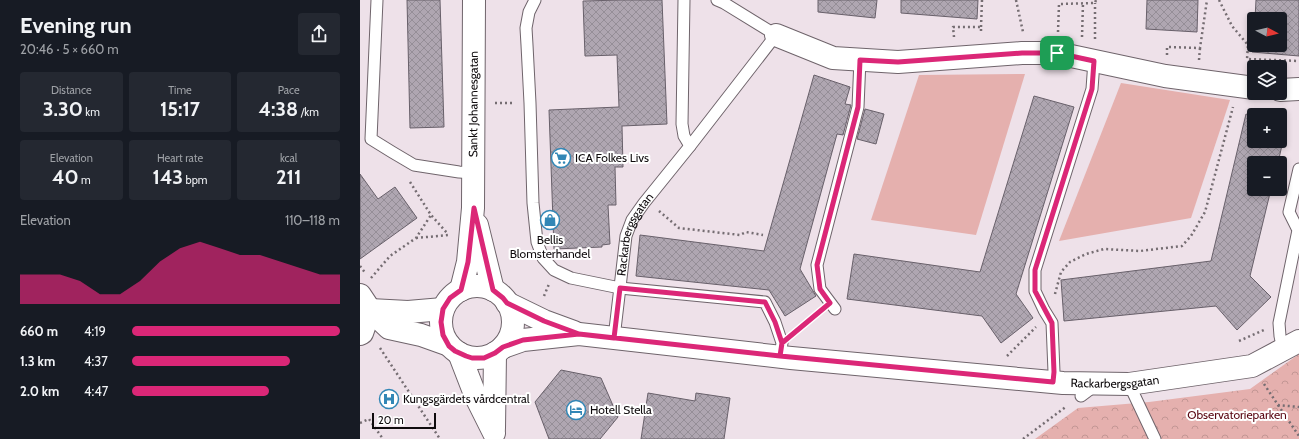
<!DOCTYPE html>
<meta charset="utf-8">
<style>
body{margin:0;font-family:Cabin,sans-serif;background:#242831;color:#f1f3f6;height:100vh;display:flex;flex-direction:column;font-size:15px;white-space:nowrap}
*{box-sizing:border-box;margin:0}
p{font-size:13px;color:#9ea1a6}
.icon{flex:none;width:22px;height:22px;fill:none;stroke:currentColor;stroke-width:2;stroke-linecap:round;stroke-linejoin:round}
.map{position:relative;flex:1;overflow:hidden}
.side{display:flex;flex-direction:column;background:#171b24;width:360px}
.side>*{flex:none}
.needle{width:26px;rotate:97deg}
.buttons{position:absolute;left:887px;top:12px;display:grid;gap:8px}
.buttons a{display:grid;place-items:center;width:40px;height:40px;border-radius:4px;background:#171b24;box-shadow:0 2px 6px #0003;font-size:20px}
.scale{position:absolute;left:12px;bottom:10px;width:64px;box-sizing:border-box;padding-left:4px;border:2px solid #0f0b0d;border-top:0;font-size:11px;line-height:14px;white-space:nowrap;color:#0f0b0d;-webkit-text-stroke:3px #fff;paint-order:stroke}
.pin{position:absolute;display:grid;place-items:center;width:34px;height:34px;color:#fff;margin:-17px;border-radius:8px;box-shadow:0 2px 6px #0006}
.round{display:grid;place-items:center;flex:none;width:42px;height:42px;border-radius:4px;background:#242831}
.summary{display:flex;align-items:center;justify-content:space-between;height:68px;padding:0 20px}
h1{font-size:22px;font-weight:700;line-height:30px}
.metrics{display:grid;grid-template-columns:repeat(3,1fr);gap:6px;height:68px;padding:4px 20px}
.metrics div{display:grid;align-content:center;border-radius:4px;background:#242831;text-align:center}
.metrics b{font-size:20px;font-weight:700}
.metrics small{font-size:11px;font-weight:400}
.metrics p{font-size:11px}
.chart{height:112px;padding:8px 20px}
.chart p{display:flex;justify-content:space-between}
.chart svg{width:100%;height:72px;margin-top:4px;fill:#db2777;opacity:.7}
ul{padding:0 20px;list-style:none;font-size:13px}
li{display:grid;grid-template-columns:64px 48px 1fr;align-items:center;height:30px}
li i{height:10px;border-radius:5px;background:#db2777}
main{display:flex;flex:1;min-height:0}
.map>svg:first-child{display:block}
.grass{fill:#e5b0ae}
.park{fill:url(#park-crowns)}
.building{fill:url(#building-cross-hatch);stroke:#68606a}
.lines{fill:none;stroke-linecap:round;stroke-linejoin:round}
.service-casing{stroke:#6f646b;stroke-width:13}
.minor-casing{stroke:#6f646b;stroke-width:24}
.path{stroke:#756d72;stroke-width:2.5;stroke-dasharray:2 3;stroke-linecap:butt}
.service{stroke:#fff;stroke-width:11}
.minor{stroke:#fff;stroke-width:22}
.route-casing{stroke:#fff;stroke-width:8}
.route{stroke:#db2777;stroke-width:5}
.labels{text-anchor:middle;stroke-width:4;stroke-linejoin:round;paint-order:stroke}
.street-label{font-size:12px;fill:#0f0b0d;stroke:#fff}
.poi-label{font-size:12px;fill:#0f0b0d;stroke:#fff;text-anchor:start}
.park-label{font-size:12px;fill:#590712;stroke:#fff}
</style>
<main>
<section class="side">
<div class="summary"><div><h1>Evening run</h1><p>20:46 · 5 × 660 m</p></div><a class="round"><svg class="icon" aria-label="share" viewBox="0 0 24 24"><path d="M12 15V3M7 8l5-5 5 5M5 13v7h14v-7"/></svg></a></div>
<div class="metrics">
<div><p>Distance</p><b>3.30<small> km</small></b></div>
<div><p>Time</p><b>15:17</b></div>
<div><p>Pace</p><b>4:38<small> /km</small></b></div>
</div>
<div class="metrics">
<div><p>Elevation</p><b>40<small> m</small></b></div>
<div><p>Heart rate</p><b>143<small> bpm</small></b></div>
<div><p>kcal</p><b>211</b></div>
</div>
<div class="chart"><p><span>Elevation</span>110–118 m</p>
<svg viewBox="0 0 160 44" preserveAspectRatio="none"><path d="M0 44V26L10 26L20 26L30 30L40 38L50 38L60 30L70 18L80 10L90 6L100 10L110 14L120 14L130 18L140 22L150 26L160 26V44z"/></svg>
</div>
<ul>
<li><b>660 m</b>4:19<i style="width:100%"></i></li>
<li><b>1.3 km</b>4:37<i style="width:76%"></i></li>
<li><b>2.0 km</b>4:47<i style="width:66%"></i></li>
</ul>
</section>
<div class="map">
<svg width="939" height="439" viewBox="0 0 939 439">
<defs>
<pattern id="park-crowns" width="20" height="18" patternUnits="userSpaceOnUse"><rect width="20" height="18" fill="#e5b0ae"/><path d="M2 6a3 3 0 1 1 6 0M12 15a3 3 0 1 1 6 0" fill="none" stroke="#c39694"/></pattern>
<pattern id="building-cross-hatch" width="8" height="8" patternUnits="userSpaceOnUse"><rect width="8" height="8" fill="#afa6b1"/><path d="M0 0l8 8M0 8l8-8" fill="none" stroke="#958e97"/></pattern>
</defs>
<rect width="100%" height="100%" fill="#eee1e9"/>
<g class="grass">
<polygon points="665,74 616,235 511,220 559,75"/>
<polygon points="761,83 870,100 831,218 699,241"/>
</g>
<polygon class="park" points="939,354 939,439 675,439 718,408 789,402 890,389"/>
<g class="building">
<polygon points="47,0 80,0 84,127 50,128"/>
<polygon points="262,0 302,0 307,124 262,126 263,167 255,167 256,205 248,205 250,244 242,245 242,247 194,249 189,110 259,107 257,55 225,56 223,1"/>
<polygon points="458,0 517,0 515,18 458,12"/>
<polygon points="541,0 618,0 617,19 541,13"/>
<polygon points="787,0 838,0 837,32 786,29"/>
<polygon points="896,0 939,0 939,56 892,52 894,28 894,45 920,45 920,19 895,19"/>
<polygon points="454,75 490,87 485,104 491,105 483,135 477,134 440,269 456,296 425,316 409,290 276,276 280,235 404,251"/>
<polygon points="674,96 714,107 656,294 673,318 641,343 622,316 487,299 494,254 620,272"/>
<polygon points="505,109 524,114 516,144 497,139"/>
<polygon points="886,114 894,117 894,141 920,141 920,125 926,127 918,163 894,163 894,189 911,189 890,276 911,297 877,330 856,306 704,321 701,280 851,261"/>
<polygon points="0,174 18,199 35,187 57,218 0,259"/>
<polygon points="201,370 241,378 258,417 240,439 189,439 175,402"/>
<polygon points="288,393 335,401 336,393 370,398 364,439 281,439"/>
</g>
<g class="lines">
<g class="service-casing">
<g id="service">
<polyline points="17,0 11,139 32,152 54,165 99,172 114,173"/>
<polyline points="175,0 169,12 166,28 167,45 170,103 173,203 177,242 183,258 194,270 211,278 260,288 405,302 415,322 422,343 420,356"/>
<polyline points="324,0 322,124 324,136 330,146"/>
<polyline points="475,309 460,289 457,265 498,107 500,59"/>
<path id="s1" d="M 254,338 L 266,236 L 272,220 L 284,203 L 330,146 L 416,35 L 364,3 L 357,0"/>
<polyline points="923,350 920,336 919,323 938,230 929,212 939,169"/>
<polyline points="693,382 694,372 692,323 684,310 675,291 675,270 732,89 734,61"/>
<polyline points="767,384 769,384 795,439"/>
<polyline points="721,396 733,387 736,386"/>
</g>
</g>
<g class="minor-casing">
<g id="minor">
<polyline points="416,35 473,58 538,62 662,53 697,53 805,76 894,88"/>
<polyline points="920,90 939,89"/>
<polyline points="117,225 133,290"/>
<circle cx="117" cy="322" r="36"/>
<path id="s2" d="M 101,290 L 108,262 L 113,208 L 114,0"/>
<polyline points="0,295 10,310 29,328 61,335 89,345"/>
<polyline points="147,303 184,321 214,332"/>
<polyline points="10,310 48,312 83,309"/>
<polyline points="0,334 2,333 10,310"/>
<path id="s3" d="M 143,347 L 163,340 L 219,334 L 431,358 L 703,383 L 769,384 L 892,366 L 939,341"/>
<polyline points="99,353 116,397 134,433"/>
<polyline points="134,428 135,353"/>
</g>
</g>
<g class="path">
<polyline points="656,0 663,32"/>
<polyline points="859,0 872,26 888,45 887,59 939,61"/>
<polyline points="621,27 622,0"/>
<polyline points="698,32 699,4 735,3 736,0"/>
<polyline points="594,37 593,27 621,27 621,34"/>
<polyline points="722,37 723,3"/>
<polyline points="735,39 735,3"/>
<polyline points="807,55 807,47 840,48 847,0"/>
<polyline points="839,60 840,48"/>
<polyline points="135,103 154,103"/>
<polyline points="50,182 71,215 88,234"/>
<polyline points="299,211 319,228 380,235 386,232 403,235"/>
<polyline points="56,238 89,235"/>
<polyline points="0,266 6,274"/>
<polyline points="11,278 30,256 56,238 71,215"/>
<polyline points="695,294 701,272 710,262 726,254 744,249 780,251 822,246 831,236 845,212 873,107"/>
<polyline points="184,296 189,284"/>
<polyline points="435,332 459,312"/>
<polyline points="879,341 904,330"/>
<polyline points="20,348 80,439"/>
<polyline points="647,356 676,327"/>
<polyline points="904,384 918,405 939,407"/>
<polyline points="918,405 939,436"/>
<polyline points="0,423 9,419 23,439"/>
<polyline points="663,439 707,406"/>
</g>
<use href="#service" class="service"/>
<use href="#minor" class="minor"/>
</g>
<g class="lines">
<g class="route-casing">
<polyline id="route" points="697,53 662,53 538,62 500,60 498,107 457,265 460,289 470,303 422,343 420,356 219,334 184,321 147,303 143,298 133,290 114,208 108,262 101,290 90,298 83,309 81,322 83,335 89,346 95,351 106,356 112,358 124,358 135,353 143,347 163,340 219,334 254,338 260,288 405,302 415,322 422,343 420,356 693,382 694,372 692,323 675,291 675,270 732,89 734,61 697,53"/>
</g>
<use href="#route" class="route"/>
</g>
<defs>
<g id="supermarket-ring" transform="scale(1)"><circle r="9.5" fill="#fff" stroke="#3287b6" stroke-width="1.5"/><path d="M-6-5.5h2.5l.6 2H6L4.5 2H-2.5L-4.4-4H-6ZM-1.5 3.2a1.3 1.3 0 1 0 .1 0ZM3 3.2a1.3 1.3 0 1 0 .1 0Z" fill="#3287b6"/></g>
<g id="shop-ring" transform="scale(1)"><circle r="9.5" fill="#fff" stroke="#3287b6" stroke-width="1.5"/><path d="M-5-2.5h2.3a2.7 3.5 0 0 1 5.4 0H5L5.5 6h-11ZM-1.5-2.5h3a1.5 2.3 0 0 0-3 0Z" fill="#3287b6"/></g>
<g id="hospital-ring" transform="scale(1)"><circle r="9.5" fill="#fff" stroke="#3287b6" stroke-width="1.5"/><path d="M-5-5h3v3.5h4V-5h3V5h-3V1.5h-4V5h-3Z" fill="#3287b6"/></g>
<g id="hotel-ring" transform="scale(1)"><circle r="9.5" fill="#fff" stroke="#3287b6" stroke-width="1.5"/><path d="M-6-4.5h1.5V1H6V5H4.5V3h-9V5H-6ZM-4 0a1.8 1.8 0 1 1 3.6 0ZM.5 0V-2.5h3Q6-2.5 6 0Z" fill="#3287b6"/></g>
</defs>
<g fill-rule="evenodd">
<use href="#supermarket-ring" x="201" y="158"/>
<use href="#shop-ring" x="190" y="220"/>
<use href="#hospital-ring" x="29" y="399"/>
<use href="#hotel-ring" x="216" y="410"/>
</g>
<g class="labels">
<g class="street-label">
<text dy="4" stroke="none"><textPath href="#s2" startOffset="187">Sankt Johannesgatan</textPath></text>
<text dy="4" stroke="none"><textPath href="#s1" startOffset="107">Rackarbergsgatan</textPath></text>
<text dy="4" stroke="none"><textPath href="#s3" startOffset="616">Rackarbergsgatan</textPath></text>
</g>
<g class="poi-label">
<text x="215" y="162">ICA Folkes Livs</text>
<text x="190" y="244" text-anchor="middle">Bellis<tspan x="190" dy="14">Blomsterhandel</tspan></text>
<text x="43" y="403">Kungsgärdets vårdcentral</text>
<text x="230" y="414">Hotell Stella</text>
</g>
<g class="park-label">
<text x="877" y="419">Observatorieparken</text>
</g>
</g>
</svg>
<div class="buttons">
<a><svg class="needle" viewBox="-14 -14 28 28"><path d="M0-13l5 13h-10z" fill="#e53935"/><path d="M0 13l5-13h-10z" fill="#9ea1a6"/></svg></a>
<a><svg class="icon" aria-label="layers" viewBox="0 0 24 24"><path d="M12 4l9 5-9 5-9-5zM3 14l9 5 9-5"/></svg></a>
<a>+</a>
<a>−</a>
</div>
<div class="scale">20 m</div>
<div class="pin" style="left:697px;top:53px;background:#1e9e55"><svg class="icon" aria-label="arrive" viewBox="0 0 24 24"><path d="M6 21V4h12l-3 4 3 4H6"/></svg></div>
</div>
</main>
